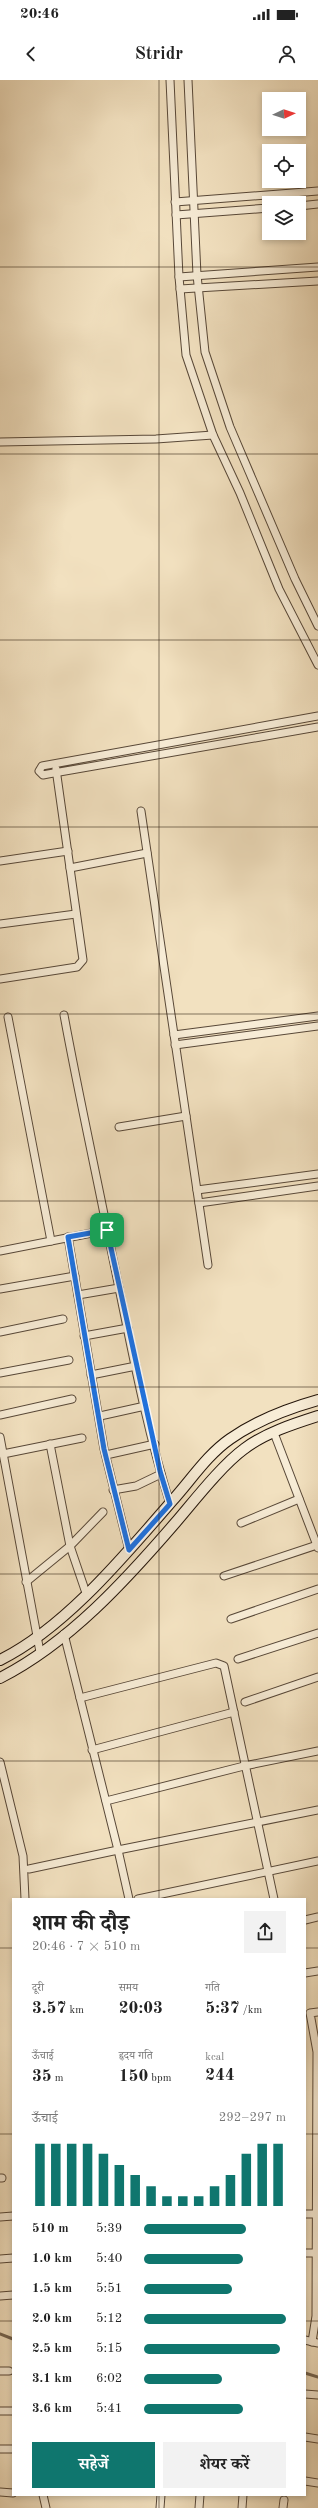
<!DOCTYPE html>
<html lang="hi">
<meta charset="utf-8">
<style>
body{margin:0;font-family:"Old Standard TT","Noto Serif Devanagari",serif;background:#f2f2f2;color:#222;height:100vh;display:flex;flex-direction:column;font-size:15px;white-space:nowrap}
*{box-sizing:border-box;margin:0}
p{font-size:13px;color:#767676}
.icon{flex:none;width:22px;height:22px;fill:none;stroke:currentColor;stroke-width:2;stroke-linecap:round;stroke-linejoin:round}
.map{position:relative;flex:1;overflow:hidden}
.details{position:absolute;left:12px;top:1818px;width:294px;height:598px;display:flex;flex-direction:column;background:#fff;border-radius:0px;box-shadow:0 2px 6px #0003}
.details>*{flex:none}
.needle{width:26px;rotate:86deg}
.tools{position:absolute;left:262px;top:12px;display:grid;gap:8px}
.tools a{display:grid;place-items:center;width:44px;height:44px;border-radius:0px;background:#fff;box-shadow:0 2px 6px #0003;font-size:20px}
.pin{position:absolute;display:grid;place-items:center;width:34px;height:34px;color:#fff;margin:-17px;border-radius:8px;box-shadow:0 2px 6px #0006}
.round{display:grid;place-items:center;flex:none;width:42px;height:42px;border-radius:0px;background:#f2f2f2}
.overview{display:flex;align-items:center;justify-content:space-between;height:68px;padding:0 20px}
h1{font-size:22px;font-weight:700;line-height:30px}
.figures{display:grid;grid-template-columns:repeat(3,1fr);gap:6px;height:68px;padding:4px 20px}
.figures div{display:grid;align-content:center}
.figures b{font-size:17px;font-weight:700}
.figures small{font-size:11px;font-weight:400}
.figures p{font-size:11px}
.chart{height:112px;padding:8px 20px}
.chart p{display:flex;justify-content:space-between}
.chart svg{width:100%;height:72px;margin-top:4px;stroke:#0f766e;stroke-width:6}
.button{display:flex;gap:8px;margin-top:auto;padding:8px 20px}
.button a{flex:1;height:46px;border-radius:0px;background:#0f766e;color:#fff;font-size:16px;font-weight:700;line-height:46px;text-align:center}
.button a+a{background:#f2f2f2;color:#222}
ul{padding:0 20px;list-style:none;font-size:13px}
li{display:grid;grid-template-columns:64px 48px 1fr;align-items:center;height:30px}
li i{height:10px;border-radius:5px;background:#0f766e}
.status{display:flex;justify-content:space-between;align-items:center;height:28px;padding:0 20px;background:#fff;direction:ltr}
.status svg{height:11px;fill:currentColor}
header{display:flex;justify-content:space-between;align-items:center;height:52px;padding:0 20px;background:#fff;font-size:18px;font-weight:700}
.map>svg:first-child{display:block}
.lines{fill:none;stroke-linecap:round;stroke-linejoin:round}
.stream{stroke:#766652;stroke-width:3}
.street-casing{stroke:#584838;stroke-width:9}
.secondary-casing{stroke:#24150a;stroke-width:12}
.street{stroke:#f7ecd6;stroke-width:7}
.secondary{stroke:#f7ecd6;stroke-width:10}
.route-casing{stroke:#fff;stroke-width:8}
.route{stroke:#1a73e8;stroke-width:5}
.grid{fill:none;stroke:#24150a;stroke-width:1;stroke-opacity:0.55}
</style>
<div class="status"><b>20:46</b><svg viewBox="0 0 49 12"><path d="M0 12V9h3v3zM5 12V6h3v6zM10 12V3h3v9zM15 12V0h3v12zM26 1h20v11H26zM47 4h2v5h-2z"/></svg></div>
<header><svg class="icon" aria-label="back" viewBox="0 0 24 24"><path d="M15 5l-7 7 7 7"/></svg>Stridr<svg class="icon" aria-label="person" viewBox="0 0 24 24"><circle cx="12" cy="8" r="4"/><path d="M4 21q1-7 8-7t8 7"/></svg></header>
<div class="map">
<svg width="318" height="2428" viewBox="0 0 318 2428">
<rect width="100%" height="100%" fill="#f2e1c0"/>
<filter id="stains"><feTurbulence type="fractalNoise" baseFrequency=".005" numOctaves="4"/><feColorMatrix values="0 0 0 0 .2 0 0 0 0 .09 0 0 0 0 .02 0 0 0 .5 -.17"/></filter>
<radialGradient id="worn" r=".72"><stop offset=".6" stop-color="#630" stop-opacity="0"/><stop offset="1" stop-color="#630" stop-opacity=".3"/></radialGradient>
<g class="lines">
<g class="stream">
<polyline points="0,2254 13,2259"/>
<polyline points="305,2293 318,2297"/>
</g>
<g class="street-casing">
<g id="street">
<polyline points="170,0 179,197 186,275 213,355 240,413 279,509 318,585"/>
<polyline points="188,0 197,195 205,272 230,347 295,499 318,546"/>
<polyline points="175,122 318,111"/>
<polyline points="299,126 318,124"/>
<polyline points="176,135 269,128"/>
<polyline points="179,197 318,187"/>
<polyline points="180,209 318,201"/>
<polyline points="0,362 156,359 213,355"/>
<polyline points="318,636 42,686 39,691 43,695 48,694 318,647"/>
<polyline points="141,731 208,1185"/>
<polyline points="0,781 68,771"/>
<polyline points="70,788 147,773"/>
<polyline points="0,844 76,834"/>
<polyline points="0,899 77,887 83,880 56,689"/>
<path d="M 64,935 C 79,1017 97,1097 113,1179 C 130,1260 145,1344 170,1424"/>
<polyline points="8,937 51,1161"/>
<polyline points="174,955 318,936"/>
<polyline points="175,965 318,946"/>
<polyline points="119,1047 186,1036"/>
<polyline points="197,1110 318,1094"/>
<polyline points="199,1123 318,1106"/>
<polyline points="68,1157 104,1369 129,1470"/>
<polyline points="0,1171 107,1150"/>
<polyline points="0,1209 75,1196"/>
<polyline points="78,1215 119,1208"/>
<polyline points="0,1252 63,1239"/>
<polyline points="84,1256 128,1248"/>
<polyline points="0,1293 69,1280"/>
<polyline points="91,1295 136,1286"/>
<polyline points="0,1335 72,1319"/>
<polyline points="100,1336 145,1326"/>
<polyline points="274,1353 318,1468"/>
<polyline points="0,1357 40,1572"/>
<polyline points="50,1364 70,1466 86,1513"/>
<polyline points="3,1374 82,1358"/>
<polyline points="106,1375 155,1364"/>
<polyline points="113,1410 136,1406 161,1394"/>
<polyline points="241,1443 299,1419"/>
<polyline points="224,1496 317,1465"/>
<polyline points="26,1502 70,1466 103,1432"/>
<polyline points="231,1539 318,1509"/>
<polyline points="64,1554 118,1770 318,1730"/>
<polyline points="238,1579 318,1553"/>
<polyline points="80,1618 216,1583 224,1586 274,1819"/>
<polyline points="245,1622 318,1597"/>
<polyline points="92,1670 234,1632"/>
<polyline points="0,1682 23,1776 25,1819"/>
<polyline points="106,1721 244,1686 318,1671"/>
<polyline points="29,1789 118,1770 129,1819"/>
<polyline points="138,1819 318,1781"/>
<polyline points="305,1840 318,1837"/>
<polyline points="305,1893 318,1891"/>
<polyline points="0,2098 2,2098"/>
<polyline points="305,2134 318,2134"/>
<polyline points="0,2137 13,2136"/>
<polyline points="305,2173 318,2173"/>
<polyline points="0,2179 13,2178"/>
<polyline points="0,2216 13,2215"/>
<polyline points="305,2260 318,2263"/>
<polyline points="312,2262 316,2236 317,1972 310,1933 318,1932"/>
<polyline points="0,2291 9,2291"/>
<polyline points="305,2314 318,2315"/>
<polyline points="0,2331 13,2331"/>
<polyline points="305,2357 318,2359"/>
<polyline points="0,2369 13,2369"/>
<polyline points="305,2401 318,2403"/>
<polyline points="0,2412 13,2413"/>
<polyline points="43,2415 46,2428"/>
<polyline points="160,2428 161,2415"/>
<polyline points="199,2428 200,2415"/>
<polyline points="242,2428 243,2415"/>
<polyline points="283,2428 284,2420"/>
</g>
</g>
<g class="secondary-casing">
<g id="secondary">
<path d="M 0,1580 C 65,1548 125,1475 172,1421 C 191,1400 207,1375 230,1359 C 257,1340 286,1329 318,1320"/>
<path d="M 0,1598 C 69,1563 126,1500 176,1442 C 194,1421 222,1385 244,1369 C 265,1353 293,1344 318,1336"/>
</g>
</g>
<use href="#street" class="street"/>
<use href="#secondary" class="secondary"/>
</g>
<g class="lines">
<g class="route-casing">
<polygon id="route" points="107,1150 160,1391 170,1424 129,1470 104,1369 68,1157"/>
</g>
<use href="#route" class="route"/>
</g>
<path class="grid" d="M 159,0 L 159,1819M 0,187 L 318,187M 0,374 L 318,374M 0,560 L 318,560M 0,747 L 318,747M 0,934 L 318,934M 0,1121 L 318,1121M 0,1307 L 318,1307M 0,1494 L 318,1494M 0,1681 L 318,1681M 0,1868 L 13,1868M 305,1868 L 318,1868M 0,2054 L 13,2054M 305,2054 L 318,2054M 0,2241 L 13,2241M 305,2241 L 318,2241M 159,2415 L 159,2428"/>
<rect width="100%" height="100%" filter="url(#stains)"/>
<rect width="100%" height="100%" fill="url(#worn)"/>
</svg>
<div class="tools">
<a><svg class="needle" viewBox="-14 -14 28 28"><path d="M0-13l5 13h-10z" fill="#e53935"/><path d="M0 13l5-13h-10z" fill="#767676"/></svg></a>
<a><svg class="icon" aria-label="locate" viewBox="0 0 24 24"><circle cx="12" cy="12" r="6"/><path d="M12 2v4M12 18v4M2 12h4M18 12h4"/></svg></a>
<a><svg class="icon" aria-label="layers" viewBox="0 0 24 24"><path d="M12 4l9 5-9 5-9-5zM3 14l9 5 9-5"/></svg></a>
</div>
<div class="pin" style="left:107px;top:1150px;background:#1e9e55"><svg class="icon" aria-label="arrive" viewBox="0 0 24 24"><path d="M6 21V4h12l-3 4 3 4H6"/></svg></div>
<section class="details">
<div class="overview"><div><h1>शाम की दौड़</h1><p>20:46 · 7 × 510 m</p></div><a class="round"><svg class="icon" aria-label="share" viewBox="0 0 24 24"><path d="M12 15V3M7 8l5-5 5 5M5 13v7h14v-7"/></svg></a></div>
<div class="figures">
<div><p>दूरी</p><b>3.57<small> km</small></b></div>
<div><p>समय</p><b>20:03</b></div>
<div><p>गति</p><b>5:37<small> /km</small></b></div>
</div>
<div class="figures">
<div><p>ऊँचाई</p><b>35<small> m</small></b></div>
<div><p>हृदय गति</p><b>150<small> bpm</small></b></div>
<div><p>kcal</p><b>244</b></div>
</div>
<div class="chart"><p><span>ऊँचाई</span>292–297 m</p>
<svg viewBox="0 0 160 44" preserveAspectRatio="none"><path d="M5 44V6M15 44V6M25 44V6M35 44V6M45 44V12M55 44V19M65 44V25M75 44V32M85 44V38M95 44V38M105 44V38M115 44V32M125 44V25M135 44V12M145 44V6M155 44V6"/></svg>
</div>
<ul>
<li><b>510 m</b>5:39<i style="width:72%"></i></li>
<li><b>1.0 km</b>5:40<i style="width:70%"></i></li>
<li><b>1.5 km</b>5:51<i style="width:62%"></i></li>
<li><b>2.0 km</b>5:12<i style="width:100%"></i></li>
<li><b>2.5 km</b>5:15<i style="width:96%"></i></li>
<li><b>3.1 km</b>6:02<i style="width:55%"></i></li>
<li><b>3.6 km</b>5:41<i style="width:70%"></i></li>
</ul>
<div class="button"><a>सहेजें</a><a>शेयर करें</a></div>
</section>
</div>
